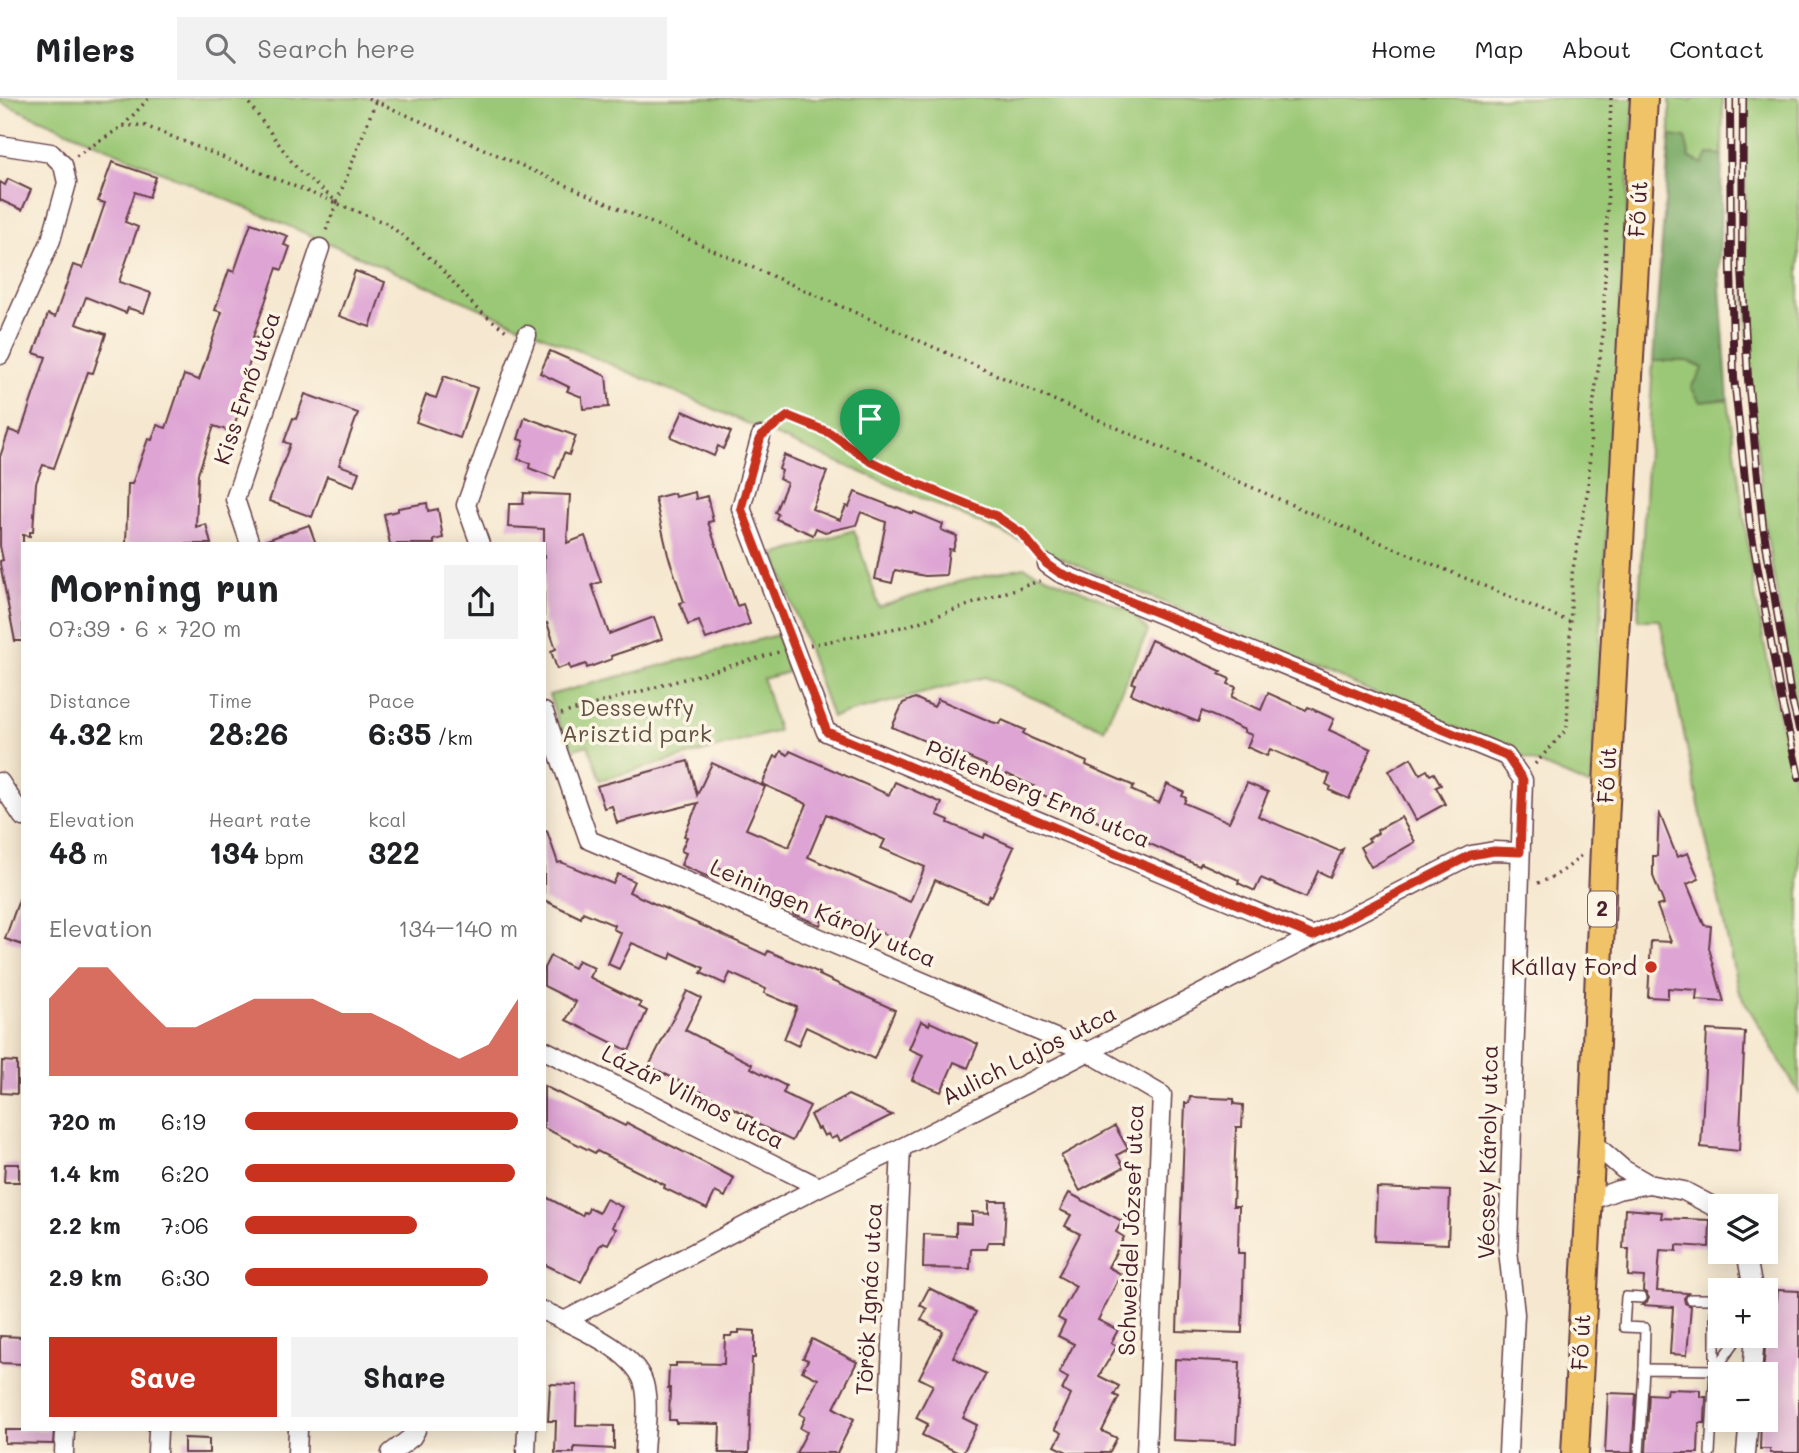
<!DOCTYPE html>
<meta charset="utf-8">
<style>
body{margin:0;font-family:Mali,sans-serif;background:#f2f2f2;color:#202124;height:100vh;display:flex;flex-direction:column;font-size:26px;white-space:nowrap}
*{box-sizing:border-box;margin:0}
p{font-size:23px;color:#757577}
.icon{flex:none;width:38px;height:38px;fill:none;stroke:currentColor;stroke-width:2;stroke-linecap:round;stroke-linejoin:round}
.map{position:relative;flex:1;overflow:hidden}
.details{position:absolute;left:21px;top:444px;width:525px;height:889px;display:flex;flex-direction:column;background:#fff;border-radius:0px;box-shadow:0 4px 18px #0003}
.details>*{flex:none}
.fabs{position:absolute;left:1708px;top:1096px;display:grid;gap:14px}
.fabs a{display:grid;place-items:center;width:70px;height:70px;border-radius:0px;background:#fff;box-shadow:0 4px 18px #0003;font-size:35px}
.pin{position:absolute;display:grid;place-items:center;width:60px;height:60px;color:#fff;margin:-72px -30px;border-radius:50% 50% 50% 0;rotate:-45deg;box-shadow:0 0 7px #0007}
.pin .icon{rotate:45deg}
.round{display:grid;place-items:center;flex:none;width:74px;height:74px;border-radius:0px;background:#f2f2f2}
.head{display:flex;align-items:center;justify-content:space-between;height:119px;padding:0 28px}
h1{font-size:38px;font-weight:800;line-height:52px}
.metrics{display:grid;grid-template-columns:repeat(3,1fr);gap:10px;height:119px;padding:7px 28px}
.metrics div{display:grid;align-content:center}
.metrics b{font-size:30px;font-weight:800}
.metrics small{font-size:19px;font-weight:400}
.metrics p{font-size:19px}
.chart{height:196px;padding:14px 28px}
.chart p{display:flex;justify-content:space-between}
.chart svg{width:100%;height:126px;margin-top:7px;fill:#c8321e;opacity:.7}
.primary-button{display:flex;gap:14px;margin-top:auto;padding:14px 28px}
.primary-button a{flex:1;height:80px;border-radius:0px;background:#c8321e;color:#fff;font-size:28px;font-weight:800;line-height:80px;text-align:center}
.primary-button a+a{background:#f2f2f2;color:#202124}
ul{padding:0 28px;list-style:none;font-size:23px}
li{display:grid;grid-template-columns:112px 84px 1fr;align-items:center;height:52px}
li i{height:18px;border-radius:9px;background:#c8321e}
header{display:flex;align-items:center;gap:42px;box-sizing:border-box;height:98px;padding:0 35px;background:#fff;border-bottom:2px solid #e0e0e0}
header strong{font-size:33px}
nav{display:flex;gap:38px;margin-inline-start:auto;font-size:24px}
.search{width:490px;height:63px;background:#f2f2f2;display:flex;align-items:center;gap:18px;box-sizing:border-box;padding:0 24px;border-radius:0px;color:#757577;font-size:26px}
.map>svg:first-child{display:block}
.green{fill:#9bc876;stroke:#727450;stroke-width:2}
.forest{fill:#7cac67;stroke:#636649;stroke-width:2}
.building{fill:#dea5d4;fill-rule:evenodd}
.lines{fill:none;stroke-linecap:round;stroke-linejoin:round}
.lane-casing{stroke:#643d44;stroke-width:12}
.street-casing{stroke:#643d44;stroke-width:21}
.primary-casing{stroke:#643d44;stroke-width:30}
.path{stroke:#643d44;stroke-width:3.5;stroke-dasharray:2 5;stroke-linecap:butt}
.lane{stroke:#fff;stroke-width:9}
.street{stroke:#fff;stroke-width:18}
.primary{stroke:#f0c369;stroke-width:26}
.rail-casing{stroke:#4a1f2b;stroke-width:8}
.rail{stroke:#fcf5e5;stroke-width:5;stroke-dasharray:16;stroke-linecap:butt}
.route-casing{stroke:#fff;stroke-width:14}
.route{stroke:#c8321e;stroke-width:9}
.poi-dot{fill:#c8321e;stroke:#fcf5e5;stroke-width:2.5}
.labels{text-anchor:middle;stroke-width:7;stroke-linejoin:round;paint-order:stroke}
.shield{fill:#fcf5e5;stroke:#7f5f63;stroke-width:2}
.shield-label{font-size:21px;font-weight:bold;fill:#4a1f2b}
.street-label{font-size:23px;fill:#4a1f2b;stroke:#fcf5e5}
.park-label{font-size:23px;fill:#625242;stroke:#fcf5e5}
.poi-label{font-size:23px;fill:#4a1f2b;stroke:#fcf5e5;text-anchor:end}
</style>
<header>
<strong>Milers</strong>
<div class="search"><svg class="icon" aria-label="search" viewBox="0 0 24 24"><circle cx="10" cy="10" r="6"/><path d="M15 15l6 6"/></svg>Search here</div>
<nav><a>Home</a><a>Map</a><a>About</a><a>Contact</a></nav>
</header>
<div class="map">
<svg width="1799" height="1355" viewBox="0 0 1799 1355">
<rect width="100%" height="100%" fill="#fcf5e5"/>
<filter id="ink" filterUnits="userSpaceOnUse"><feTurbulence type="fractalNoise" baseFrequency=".0143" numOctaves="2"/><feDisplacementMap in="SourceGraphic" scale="14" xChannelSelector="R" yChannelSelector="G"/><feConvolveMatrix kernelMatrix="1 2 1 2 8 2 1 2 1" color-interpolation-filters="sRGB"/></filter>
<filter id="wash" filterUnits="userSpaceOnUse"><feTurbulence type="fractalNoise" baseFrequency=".00686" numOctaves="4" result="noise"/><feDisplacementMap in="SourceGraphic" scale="28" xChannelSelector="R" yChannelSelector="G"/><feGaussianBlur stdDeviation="1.57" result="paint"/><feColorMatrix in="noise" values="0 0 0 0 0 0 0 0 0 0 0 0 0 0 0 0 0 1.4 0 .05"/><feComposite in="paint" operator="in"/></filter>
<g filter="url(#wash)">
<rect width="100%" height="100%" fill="#f6e8d0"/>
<g class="green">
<polygon points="0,0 1634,0 1591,688 0,4"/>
<polygon points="1670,0 1691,2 1693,0 1723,0 1722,57 1708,56 1704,67 1690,60 1670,38"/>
<polygon points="1746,0 1799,0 1799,620 1794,599 1765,427 1750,281 1745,171"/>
<polygon points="1653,263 1688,263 1703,270 1700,304 1728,301 1754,491 1775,602 1799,700 1799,995 1738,892 1660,522 1638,522"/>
<polygon points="854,432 879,509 958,484 1024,469 1131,513 1148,533 1104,631 985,579 832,619 775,457"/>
<polygon points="777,537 788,574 763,581 778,633 600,682 588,647 568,653 549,597"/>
</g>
<polygon class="forest" points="1670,38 1685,40 1690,60 1703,66 1708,56 1722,57 1719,175 1728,301 1700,304 1691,289 1703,270 1688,263 1653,263"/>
<g id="blocks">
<g class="building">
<polygon points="112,64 156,79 149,99 135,94 125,124 138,129 119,184 151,195 144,215 128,210 126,215 86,199 76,226 106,236 93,275 88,274 54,370 43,367 36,385 33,434 30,434 30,438 23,437 23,543 15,543 0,466 0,463 3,462 0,448 0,359 9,332 20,336 46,259 34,255 48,216 55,219 73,167 83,170 105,105 98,103"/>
<polygon points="8,81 31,92 22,112 0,102 0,84 5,87"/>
<polygon points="251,125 288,138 284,147 290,149 282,172 277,170 253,239 258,240 239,296 244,298 232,334 214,328 198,376 196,429 206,426 211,446 126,446 128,386 132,386 148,341 152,342 157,327 166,330 184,277 199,282 222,214 215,212 229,172 234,174"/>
<polygon points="355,173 385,184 370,229 339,218"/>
<polygon points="550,253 606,278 609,309 583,311 582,299 567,293 569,289 540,275"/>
<polygon points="444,278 477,290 460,340 416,324 426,297 436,300"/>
<polygon points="305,296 358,315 339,367 359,374 354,388 327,378 312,419 269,403 290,346 284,344 293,320 296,321"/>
<polygon points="683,313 731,334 723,351 718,348 714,358 671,339"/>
<polygon points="525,319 576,338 569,357 564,355 555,380 529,370 530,365 518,361 524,343 518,341"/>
<polygon points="784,357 827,374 812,411 840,422 846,408 849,409 855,394 896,410 897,409 913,416 914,414 943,426 941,432 957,438 953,452 949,451 946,477 925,478 895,472 892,485 875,481 886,424 861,414 856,427 825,434 816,430 813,437 776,421 778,416 775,414 787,385 779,381 782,373 779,371"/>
<polygon points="695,394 696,401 707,398 713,423 708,424 737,508 743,506 750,526 706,541 699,523 688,527 680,505 684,504 668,457 655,400 674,395 675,399"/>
<polygon points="524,395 570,397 567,445 585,438 601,484 592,487 609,536 654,519 662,541 611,558 612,561 587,570 586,566 570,571 569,567 557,571 551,553 556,551 547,525 544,526 544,431 508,429 509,406 523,406"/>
<polygon points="427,405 428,413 438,411 443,440 434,442 434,446 390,446 384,416 398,413 398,410"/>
<polygon points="309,427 316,446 261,446 261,444"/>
<polygon points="1151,542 1221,573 1219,576 1230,581 1228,586 1236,589 1232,599 1261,612 1268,595 1306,612 1308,609 1334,621 1329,632 1371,651 1349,701 1329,692 1331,689 1326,686 1330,677 1270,651 1267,658 1247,649 1252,637 1244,634 1245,632 1202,613 1198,624 1131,596 1135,586 1132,585"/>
<polygon points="915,600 934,609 938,601 992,624 1000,626 1002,622 1025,632 1023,635 1031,640 1087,664 1086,667 1134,688 1131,692 1159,705 1167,686 1184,694 1182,698 1186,700 1184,705 1229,724 1247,685 1268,694 1258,718 1339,753 1343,751 1330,779 1318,773 1306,800 1261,780 1255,793 1238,785 1239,782 1201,765 1199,768 1108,727 1107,728 1083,717 1085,712 1058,700 1056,703 1032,692 1034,688 1007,676 1005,680 984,671 986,667 955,654 955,656 892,629 903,605"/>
<path d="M 781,653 L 788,657 L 790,653 L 889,697 L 895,684 L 942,705 L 937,717 L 949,722 L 948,725 L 984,740 L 985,736 L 1014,749 L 992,798 L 990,797 L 986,804 L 935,782 L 907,846 L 838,816 L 836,821 L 824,816 L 820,827 L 793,816 L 797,806 L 718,769 L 713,781 L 681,767 L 686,755 L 681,753 L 687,739 L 684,738 L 698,705 L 617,725 L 612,708 L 604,710 L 597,688 L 688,663 L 697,697 L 712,665 L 765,689 L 746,731 L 789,749 L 807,706 L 762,686 L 775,658 L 778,659 ZM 826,716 L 885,742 L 881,750 L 925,769 L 910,804 L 808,759 Z"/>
<polygon points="1411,660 1420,676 1427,672 1430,677 1434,675 1441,687 1436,689 1445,706 1416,722 1389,673"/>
<polygon points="1659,714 1677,759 1688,755 1699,781 1687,786 1704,827 1711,828 1709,850 1724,904 1696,902 1697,892 1668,890 1668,900 1648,899 1651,843 1671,844 1657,808 1664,806 1653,778 1653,758 1657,758"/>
<polygon points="1401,719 1415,744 1371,769 1360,749 1370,743 1368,741 1378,735 1377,732"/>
<polygon points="547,733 558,765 561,764 613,786 618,776 634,783 629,794 766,857 768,853 820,875 819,877 895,912 874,961 806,929 798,948 784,941 797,909 764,895 766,891 730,875 725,886 701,875 704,870 672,855 670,861 632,845 619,871 608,866 621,835 613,831 614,827 583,814 581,820 544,802 544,734"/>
<polygon points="21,796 23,796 23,847 5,841"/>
<polygon points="550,858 574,870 578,862 594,870 589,879 641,905 639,909 647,913 629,953 566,922 576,904 544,888 544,870"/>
<polygon points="687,893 701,900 685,932 752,966 751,970 786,988 783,995 810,1008 792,1043 751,1023 753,1020 649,968"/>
<polygon points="921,923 929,927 930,924 978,946 968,970 954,964 941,994 912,982 923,957 909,951"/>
<polygon points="1707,932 1745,934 1739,1053 1701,1049"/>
<polygon points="2,963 17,964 17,996 1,995"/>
<polygon points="544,988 625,1028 627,1025 734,1080 725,1099 715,1094 707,1111 664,1090 665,1087 597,1053 595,1055 544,1030"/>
<polygon points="848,997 892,1017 840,1043 837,1038 831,1041 828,1036 824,1038 820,1030 817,1031 810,1017"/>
<polygon points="1190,999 1234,1001 1234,1006 1243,1007 1242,1029 1236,1029 1233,1108 1239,1108 1238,1155 1244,1155 1242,1235 1177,1233 1185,1005 1189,1005"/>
<polygon points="1115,1028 1128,1051 1117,1057 1124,1069 1080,1093 1061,1058"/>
<polygon points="5,1066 19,1066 19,1084 4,1084"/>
<polygon points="1377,1090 1450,1093 1448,1146 1375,1143"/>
<polygon points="1069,1095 1122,1123 1116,1134 1124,1139 1108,1169 1121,1176 1098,1222 1118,1232 1111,1245 1117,1248 1099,1278 1119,1288 1114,1297 1119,1299 1102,1333 1117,1340 1109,1355 1069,1355 1055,1348 1062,1335 1055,1331 1071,1297 1062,1292 1068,1280 1059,1275 1074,1246 1058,1238 1065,1224 1058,1220 1076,1188 1058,1178 1080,1136 1065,1128 1071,1117 1060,1112"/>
<polygon points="544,1098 582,1118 584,1114 587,1115 589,1110 599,1115 606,1101 622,1109 612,1129 616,1131 608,1146 603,1144 602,1147 600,1147 581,1184 544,1166"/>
<polygon points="989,1103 1006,1103 1004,1144 988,1144 987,1151 971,1151 970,1171 923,1170 924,1136 956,1138 956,1125 972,1126 972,1114 989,1115"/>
<polygon points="1625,1111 1662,1114 1661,1120 1710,1122 1709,1149 1677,1147 1677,1153 1660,1152 1657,1193 1688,1195 1684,1200 1685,1205 1691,1208 1687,1257 1670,1256 1673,1209 1642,1207 1647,1204 1649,1200 1646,1195 1643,1193 1644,1179 1628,1178 1629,1151 1623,1151"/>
<polygon points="929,1190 976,1214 953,1259 986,1276 963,1320 977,1327 963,1355 959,1355 922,1337 928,1326 916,1320 933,1287 919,1280 943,1233 921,1222 927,1211 920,1207"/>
<polygon points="1778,1192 1799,1193 1799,1355 1770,1355 1770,1351 1760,1351 1761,1321 1766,1321 1766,1276 1763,1276 1766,1238 1766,1202 1777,1203"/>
<polygon points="739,1232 755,1233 755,1260 752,1260 749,1355 719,1355 720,1326 676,1325 676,1322 669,1322 670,1290 668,1290 669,1268 676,1268 676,1265 724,1266 725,1238 731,1238 732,1235 739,1235"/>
<polygon points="0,1238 23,1239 23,1266 0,1265"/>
<polygon points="812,1241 857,1264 834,1310 854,1321 837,1355 796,1355 807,1334 800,1330 805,1319 800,1316 818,1281 802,1273 808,1262 803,1260"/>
<polygon points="1175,1261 1240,1264 1236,1345 1173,1342"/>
<polygon points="550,1286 577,1287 576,1327 614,1328 614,1351 574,1349 574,1355 555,1355 556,1323 548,1323"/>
<polygon points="1667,1291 1700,1292 1700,1299 1706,1299 1705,1325 1699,1325 1698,1355 1646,1355 1649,1296 1666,1297"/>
<polygon points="1608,1295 1636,1296 1632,1355 1605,1355"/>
<polygon points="5,1332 54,1332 53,1346 5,1345"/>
<polygon points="184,1340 209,1341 209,1355 184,1355"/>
</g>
</g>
</g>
<g filter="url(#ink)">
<use href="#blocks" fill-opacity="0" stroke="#643d44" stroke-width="2"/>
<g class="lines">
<g class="lane-casing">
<g id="lane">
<polyline points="1642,1200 1626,1199 1624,1229 1645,1230 1644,1271"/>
<polyline points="1691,1201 1715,1201 1715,1272 1710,1355"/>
<polyline points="1639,1355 1644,1271 1715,1272 1740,1237"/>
</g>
</g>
<g class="street-casing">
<g id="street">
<polyline points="0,47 51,55 63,67 67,85 51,142 0,257"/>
<polyline points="761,338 741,410 826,634 1313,838"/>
<polyline points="250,446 235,401 320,150"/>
<polyline points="480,446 466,407 527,237"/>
<polyline points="1047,466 1060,475 1506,658 1523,682 1508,1152 1515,1216 1508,1355"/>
<polyline points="544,614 589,742 1088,954 1162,997 1146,1355"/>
<polyline points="0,684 23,719"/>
<polyline points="544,952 819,1089"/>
<polyline points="1592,1044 1623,1071 1649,1086 1684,1093 1720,1112"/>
<polyline points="1589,1103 1618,1092 1649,1086"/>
<polyline points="1746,1153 1753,1192"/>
<path d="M 544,1213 C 574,1228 639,1253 645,1290 C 649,1310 645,1334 644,1355"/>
<polyline points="564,1223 819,1089 901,1050 1471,757 1494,753 1520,754"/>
<polyline points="1752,1276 1755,1237"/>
<polyline points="64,1355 65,1332"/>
<polyline points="157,1355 158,1332"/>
<polyline points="297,1355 298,1332"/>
<polyline points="391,1355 412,1339 416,1332"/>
<polyline points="526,1355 527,1332"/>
<polyline points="887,1355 901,1050"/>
<polyline points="1746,1355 1749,1321"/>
</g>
</g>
<g class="primary-casing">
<polyline id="primary" points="1575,1355 1592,1044 1605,724 1644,0"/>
</g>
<g class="path">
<polyline points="245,0 298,72 337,104 325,135"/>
<polyline points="368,0 1308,414 1570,524"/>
<polyline points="123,28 149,0"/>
<polyline points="76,58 123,28 143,27 388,126 436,165 476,210 509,235"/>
<polyline points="337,104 377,0"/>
<polyline points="774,328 788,318 830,335 870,363 917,386 996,418 1022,434 1037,454"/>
<polyline points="810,547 907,528 1042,482"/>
<polyline points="561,616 779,554"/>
<polyline points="1535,666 1567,631 1572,476 1588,391 1592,316 1603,236 1611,0"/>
<path d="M 1538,785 C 1553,780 1571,769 1581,757"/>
</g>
<use href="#lane" class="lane"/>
<use href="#street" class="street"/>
<use href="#primary" class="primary"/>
<g class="rail-casing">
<g id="rail">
<polyline points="1730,0 1731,172 1734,280 1750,427 1781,600 1799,679"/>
<polyline points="1743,0 1742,171 1748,281 1763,428 1791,599 1799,631"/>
</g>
</g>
<use href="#rail" class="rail"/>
</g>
</g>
<g class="lines" filter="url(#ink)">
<g class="route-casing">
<polygon id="route" points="788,318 830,335 870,363 917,386 996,418 1021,435 1047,466 1060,475 1506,657 1523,682 1520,754 1494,753 1471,757 1313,838 827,634 741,410 761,338"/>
</g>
<use href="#route" class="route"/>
</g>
<circle class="poi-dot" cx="1651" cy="869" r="7"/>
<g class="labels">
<rect class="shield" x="1588" y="793.5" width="28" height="35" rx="5"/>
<g class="shield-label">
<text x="1602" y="818">2</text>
</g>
<g class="street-label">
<text transform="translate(1638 111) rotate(-87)" y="8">Fő út</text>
<text transform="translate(247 290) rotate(-71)" y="8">Kiss Ernő utca</text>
<text transform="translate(1607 677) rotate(-87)" y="8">Fő út</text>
<text transform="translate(1038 696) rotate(23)" y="8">Pöltenberg Ernő utca</text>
<text transform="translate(823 815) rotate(23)" y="8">Leiningen Károly utca</text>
<text transform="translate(1029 957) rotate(-27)" y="8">Aulich Lajos utca</text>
<text transform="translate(693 999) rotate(27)" y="8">Lázár Vilmos utca</text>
<text transform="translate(1488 1054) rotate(-89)" y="8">Vécsey Károly utca</text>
<text transform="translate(1131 1132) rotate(-88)" y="8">Schweidel József utca</text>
<text transform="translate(869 1201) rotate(-87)" y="8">Török Ignác utca</text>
<text transform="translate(1581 1244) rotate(-87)" y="8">Fő út</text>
</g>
<g class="park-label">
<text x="637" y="618">Dessewffy<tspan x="637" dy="26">Arisztid park</tspan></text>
</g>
<g class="poi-label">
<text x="1637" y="877">Kállay Ford</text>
</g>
</g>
</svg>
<div class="fabs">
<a><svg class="icon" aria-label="layers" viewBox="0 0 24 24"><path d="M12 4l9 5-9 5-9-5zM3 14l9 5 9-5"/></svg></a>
<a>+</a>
<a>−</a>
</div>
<div class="pin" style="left:870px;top:363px;background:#1e9e55"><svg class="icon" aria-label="arrive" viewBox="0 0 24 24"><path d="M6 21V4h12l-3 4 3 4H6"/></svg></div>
<section class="details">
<div class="head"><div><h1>Morning run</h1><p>07:39 · 6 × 720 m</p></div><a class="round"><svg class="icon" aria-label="share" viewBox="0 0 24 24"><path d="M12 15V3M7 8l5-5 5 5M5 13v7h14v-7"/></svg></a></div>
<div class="metrics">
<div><p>Distance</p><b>4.32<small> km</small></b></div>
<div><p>Time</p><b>28:26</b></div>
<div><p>Pace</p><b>6:35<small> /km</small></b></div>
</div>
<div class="metrics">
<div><p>Elevation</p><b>48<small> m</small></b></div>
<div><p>Heart rate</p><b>134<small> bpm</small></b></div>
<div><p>kcal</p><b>322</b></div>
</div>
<div class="chart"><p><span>Elevation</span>134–140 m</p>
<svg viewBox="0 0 160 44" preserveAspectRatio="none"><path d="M0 44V17L10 6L20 6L30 17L40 27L50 27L60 22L70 17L80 17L90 17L100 22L110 22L120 27L130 33L140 38L150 33L160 17V44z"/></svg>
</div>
<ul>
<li><b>720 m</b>6:19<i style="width:100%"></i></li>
<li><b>1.4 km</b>6:20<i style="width:99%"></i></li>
<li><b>2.2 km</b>7:06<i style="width:63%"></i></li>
<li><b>2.9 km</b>6:30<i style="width:89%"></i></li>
</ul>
<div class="primary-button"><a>Save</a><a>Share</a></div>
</section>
</div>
